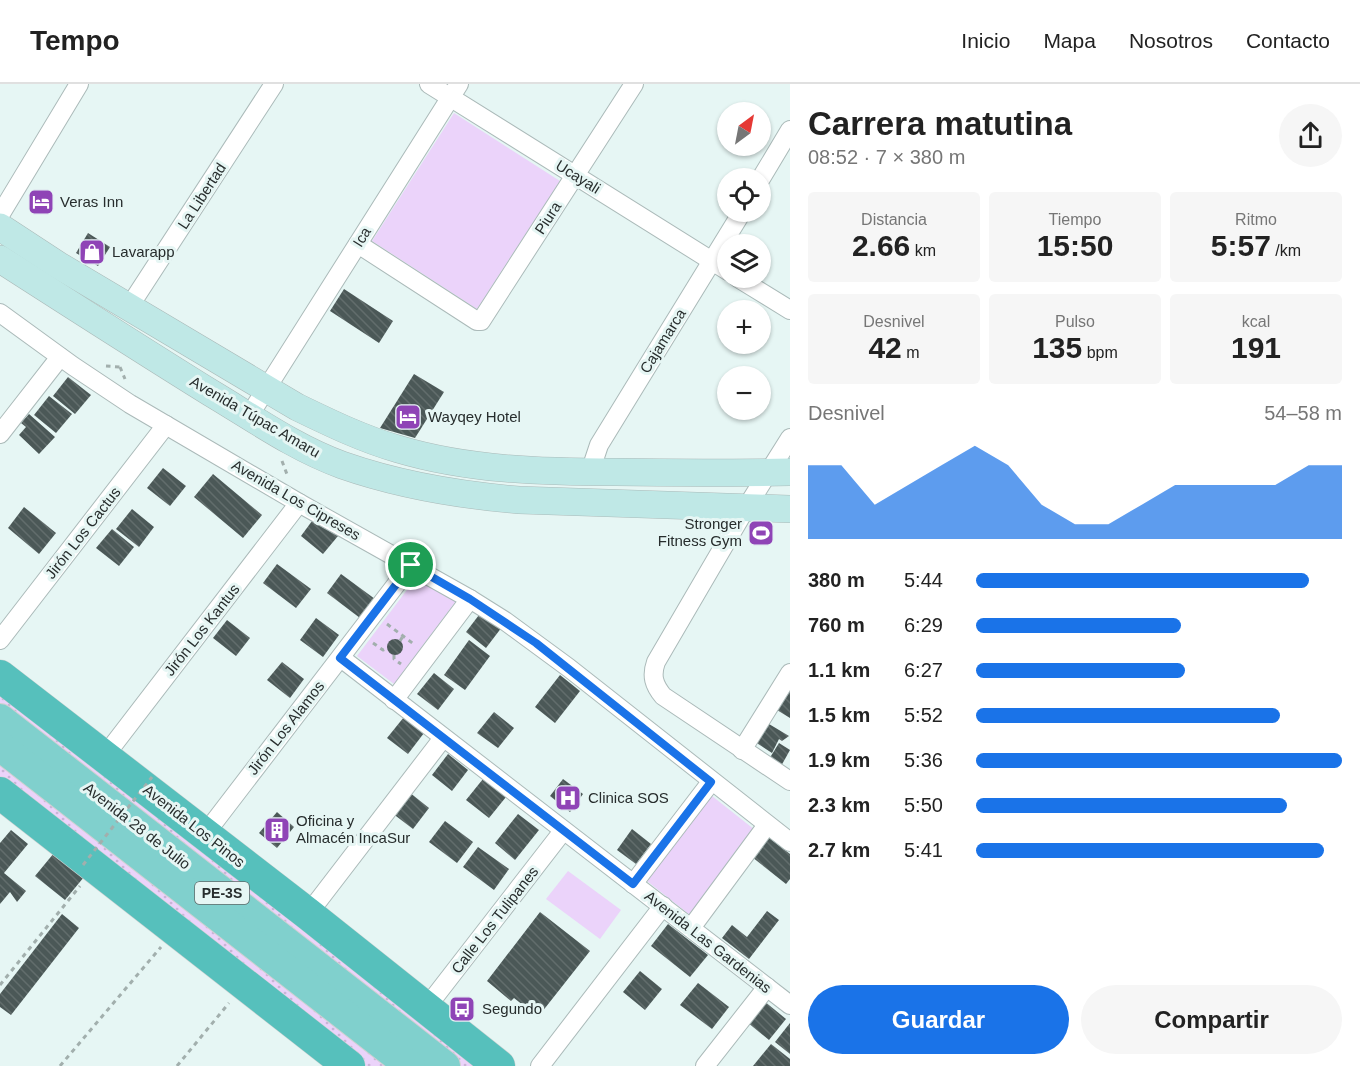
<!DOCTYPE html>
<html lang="es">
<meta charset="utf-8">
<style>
body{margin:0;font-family:Helvetica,sans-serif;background:#f6f6f6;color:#222;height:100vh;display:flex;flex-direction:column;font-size:22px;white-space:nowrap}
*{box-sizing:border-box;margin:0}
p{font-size:20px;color:#767676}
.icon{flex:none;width:33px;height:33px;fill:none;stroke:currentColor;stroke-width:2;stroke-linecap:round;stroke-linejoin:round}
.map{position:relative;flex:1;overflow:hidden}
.drawer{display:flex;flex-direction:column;background:#fff;width:570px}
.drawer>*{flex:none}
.needle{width:39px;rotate:32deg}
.tools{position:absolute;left:717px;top:18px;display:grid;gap:12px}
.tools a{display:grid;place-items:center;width:54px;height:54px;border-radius:50%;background:#fff;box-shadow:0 2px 4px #0004;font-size:30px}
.pin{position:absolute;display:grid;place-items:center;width:51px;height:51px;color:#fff;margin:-26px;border:3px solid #fff;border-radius:50%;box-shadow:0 2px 6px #0007}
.round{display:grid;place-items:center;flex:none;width:63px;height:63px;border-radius:32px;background:#f6f6f6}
.summary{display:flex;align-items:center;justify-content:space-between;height:102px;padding:0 18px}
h1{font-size:33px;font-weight:600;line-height:45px}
.figures{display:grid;grid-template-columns:repeat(3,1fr);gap:9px;height:102px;padding:6px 18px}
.figures div{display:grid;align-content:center;border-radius:6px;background:#f6f6f6;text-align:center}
.figures b{font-size:30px;font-weight:600}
.figures small{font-size:16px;font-weight:400}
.figures p{font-size:16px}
.chart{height:168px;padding:12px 18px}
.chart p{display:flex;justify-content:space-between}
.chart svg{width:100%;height:108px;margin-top:6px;fill:#1a73e8;opacity:.7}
.action{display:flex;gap:12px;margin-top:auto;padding:12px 18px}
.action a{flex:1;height:69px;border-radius:36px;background:#1a73e8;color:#fff;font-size:24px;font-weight:600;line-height:69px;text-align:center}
.action a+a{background:#f6f6f6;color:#222}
ul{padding:0 18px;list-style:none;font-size:20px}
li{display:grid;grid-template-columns:96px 72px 1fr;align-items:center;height:45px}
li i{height:15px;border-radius:8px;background:#1a73e8}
header{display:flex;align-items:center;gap:36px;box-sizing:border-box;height:84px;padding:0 30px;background:#fff;border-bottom:2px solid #e0e0e0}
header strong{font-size:28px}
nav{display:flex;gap:33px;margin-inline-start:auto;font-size:21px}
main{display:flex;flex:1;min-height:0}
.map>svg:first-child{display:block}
.grass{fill:url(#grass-dots)}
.green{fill:#ebd3fa}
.building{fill:url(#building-back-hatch)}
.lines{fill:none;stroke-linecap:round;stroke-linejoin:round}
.minor-casing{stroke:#abbab9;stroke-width:20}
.secondary-casing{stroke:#abbab9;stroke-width:28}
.primary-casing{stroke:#cfd1d1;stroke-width:32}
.trunk-casing{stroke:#cfd1d1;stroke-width:33}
.path{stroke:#a2afad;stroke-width:3;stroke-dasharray:4.5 4.5;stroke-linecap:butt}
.minor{stroke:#fff;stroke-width:18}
.secondary{stroke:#bfe8e6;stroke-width:27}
.primary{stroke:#80d0cd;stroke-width:30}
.trunk{stroke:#56c0bc;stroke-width:32}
.path-bridge{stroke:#a2afad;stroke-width:3;stroke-dasharray:4.5 4.5;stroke-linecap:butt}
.route-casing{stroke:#fff;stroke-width:12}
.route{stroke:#1a73e8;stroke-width:8}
.labels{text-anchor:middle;stroke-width:6;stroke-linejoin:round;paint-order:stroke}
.shield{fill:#e6f6f4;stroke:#606969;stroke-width:1.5}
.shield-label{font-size:14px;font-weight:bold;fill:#272d2d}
.street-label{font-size:15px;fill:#272d2d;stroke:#e6f6f4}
.poi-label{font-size:15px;fill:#272d2d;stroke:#e6f6f4;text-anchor:start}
</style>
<header>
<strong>Tempo</strong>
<nav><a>Inicio</a><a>Mapa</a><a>Nosotros</a><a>Contacto</a></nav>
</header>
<main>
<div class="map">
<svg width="790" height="982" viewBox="0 0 790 982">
<defs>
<pattern id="grass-dots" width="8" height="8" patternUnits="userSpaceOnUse" patternTransform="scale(1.5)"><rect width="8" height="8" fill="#ebd3fa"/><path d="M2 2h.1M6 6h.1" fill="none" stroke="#cab5d7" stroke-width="1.8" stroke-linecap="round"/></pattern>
<pattern id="building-back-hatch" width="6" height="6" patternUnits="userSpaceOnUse" patternTransform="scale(1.5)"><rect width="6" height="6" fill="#4b5857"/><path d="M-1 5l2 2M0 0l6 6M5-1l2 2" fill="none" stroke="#626d6c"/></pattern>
</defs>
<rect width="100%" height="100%" fill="#e6f6f4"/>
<g class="grass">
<polygon points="0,604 484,982 456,982 0,627"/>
<polygon points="0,670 399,982 366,982 0,697"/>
</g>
<g class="green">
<polygon points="454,29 560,97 477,225 372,157"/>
<polygon points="416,494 456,517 394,600 357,572"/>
<polygon points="712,712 755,746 690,831 647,797"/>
<polygon points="568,787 621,826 600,855 546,815"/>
</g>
<g class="building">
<polygon points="88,149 110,163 98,182 76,169"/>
<polygon points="344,205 393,237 379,259 330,227"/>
<polygon points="414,290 444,308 415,354 380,344"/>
<polygon points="68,293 91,311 75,330 53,312"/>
<polygon points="49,312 72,330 56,349 34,331"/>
<polygon points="29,330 55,353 39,370 19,351 26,343 21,339"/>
<polygon points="163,384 186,402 170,422 147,404"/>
<polygon points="213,390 262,431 243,454 194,413"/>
<polygon points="24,423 56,449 39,470 8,444"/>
<polygon points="132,425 154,443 139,463 116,445"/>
<polygon points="312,437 338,452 323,470 301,452"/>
<polygon points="112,445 134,463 119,482 96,464"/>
<polygon points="277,480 311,505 296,524 263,499"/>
<polygon points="341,490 375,515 360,534 327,509"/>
<polygon points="482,527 502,543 486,564 466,548"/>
<polygon points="316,534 339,551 323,573 300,556"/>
<polygon points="227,536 250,554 236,572 213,554"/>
<circle cx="395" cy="563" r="8"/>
<polygon points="469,556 490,572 465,606 444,591"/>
<polygon points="282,578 304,595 290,614 267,596"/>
<polygon points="434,589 454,605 438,626 417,610"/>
<polygon points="560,591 580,607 555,639 535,623"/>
<polygon points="790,607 790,634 777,626"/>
<polygon points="494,628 514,644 498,664 477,649"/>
<polygon points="404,633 424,649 408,670 387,654"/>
<polygon points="764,637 789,652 782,657 779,655 772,669 752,656"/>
<polygon points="779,659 790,666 780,684 766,680"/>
<polygon points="448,670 468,686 452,707 432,691"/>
<polygon points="483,695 506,713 489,734 466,716"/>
<polygon points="563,695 583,710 570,728 550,712"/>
<polygon points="409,708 429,724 413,745 392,729"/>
<polygon points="277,728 294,743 277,764 259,749"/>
<polygon points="518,730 539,746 515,776 495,759"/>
<polygon points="445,737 473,758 457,779 429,758"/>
<polygon points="632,745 651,760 636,780 617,766"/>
<polygon points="11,746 28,760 4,789 26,807 17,818 10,808 0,820 0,759"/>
<polygon points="768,753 790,770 790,795 786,800 752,773"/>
<polygon points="478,763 509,785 494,806 463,783"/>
<polygon points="54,769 84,793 65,816 35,792"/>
<polygon points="767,827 779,836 749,875 722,854 732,841 747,853"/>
<polygon points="540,828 590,867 538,933 514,914 511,917 487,897"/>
<polygon points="62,830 79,844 11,931 0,923 0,910"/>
<polygon points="668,840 708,871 690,893 651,862"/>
<polygon points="640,887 662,905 645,926 623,908"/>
<polygon points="698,899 729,923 712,945 680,921"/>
<polygon points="764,917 786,935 769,956 747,938"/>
<polygon points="790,939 790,970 775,958"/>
<polygon points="771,960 790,975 790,982 753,982"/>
</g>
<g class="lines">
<g class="minor-casing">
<g id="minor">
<polyline points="429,0 728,187"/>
<polyline points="760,96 790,46"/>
<polyline points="0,131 79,0"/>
<polyline points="358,160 477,237 481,237 634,0"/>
<polyline points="738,194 790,226"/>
<polyline points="129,223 274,0"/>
<polyline points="0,229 73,282 130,320 299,419 470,515 505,537 569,584 790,758"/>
<polyline points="249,332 459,0"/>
<polyline points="0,350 60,273"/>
<path d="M 790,354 L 746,424 L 656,578 C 651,592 654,601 663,612 L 790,697"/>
<polyline points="590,388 599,361 742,128"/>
<polyline points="0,556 166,341"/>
<polyline points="341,574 790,921"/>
<polyline points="394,616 470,515"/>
<polyline points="742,666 790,589"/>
<polyline points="104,673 299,419"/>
<polyline points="205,750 411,481"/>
<polyline points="633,800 711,698"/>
<polyline points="308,830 443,654"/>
<polyline points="691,844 767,741"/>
<polyline points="426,924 563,747"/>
<polyline points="540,982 663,822"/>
<polyline points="705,982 767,903"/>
</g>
</g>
<g class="secondary-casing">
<g id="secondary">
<path d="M 0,143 L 58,181 L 297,323 C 330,339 363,355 398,365 C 468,386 543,388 616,388 C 674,389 732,389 790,388"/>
<path d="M 0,175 C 70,220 140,265 211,309 C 253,334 295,364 342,381 C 399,401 459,411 519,416 L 790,425"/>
</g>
</g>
<g class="primary-casing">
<g id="primary">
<polyline points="0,635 445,982"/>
<polyline points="0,662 410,982"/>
</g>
</g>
<g class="trunk-casing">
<g id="trunk">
<polyline points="0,592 308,830 499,982"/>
<polyline points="0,709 349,982"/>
</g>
</g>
<g class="path">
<polyline points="106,282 120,283 122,280"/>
<polyline points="120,283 125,295"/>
<polyline points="282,377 288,393"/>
<polyline points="387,540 415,561"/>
<polyline points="400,557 403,552"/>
<polyline points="373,559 383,566 388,564"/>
<polyline points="394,571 394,575 401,580"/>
<polyline points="0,901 80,802"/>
<polyline points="60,982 161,863"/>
<polyline points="177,982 229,919"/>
</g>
<use href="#minor" class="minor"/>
<use href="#secondary" class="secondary"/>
<use href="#primary" class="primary"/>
<use href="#trunk" class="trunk"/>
<polyline class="path-bridge" points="83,781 152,693"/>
</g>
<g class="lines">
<g class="route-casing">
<polygon id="route" points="411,481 470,515 536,559 711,698 633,800 340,574"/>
</g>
<use href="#route" class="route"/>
</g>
<defs>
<g id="hotel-square" transform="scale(1.35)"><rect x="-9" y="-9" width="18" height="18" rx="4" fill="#8f44b6" stroke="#e6f6f4"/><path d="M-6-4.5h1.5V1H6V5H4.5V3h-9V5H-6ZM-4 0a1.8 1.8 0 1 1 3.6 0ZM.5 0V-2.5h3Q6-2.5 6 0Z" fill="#fff"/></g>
<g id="shop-square" transform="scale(1.35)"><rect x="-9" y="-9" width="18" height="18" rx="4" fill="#8f44b6" stroke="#e6f6f4"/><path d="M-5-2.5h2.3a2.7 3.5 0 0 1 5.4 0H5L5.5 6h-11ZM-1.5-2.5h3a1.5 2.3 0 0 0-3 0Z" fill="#fff"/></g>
<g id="stadium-square" transform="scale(1.35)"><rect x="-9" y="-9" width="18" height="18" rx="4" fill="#8f44b6" stroke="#e6f6f4"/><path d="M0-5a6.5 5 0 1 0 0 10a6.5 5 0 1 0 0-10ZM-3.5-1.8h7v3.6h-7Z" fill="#fff"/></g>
<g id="hospital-square" transform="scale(1.35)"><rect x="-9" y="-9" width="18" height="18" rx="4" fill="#8f44b6" stroke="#e6f6f4"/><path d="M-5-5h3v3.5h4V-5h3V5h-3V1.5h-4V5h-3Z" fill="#fff"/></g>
<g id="building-square" transform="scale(1.35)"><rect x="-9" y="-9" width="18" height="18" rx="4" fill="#8f44b6" stroke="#e6f6f4"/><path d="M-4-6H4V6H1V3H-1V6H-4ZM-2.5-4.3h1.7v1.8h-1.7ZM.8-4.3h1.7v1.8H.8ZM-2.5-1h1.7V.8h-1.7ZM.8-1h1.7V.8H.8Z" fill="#fff"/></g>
<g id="bus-square" transform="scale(1.35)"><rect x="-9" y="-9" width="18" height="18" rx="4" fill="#8f44b6" stroke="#e6f6f4"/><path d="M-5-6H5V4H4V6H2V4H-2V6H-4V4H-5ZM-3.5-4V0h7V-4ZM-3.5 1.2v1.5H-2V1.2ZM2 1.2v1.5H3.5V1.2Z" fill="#fff"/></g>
</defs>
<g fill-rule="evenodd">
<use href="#hotel-square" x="41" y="118"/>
<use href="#shop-square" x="92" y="168"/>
<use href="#hotel-square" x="408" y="333"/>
<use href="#stadium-square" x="761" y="449"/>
<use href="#hospital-square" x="568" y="714"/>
<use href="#building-square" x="277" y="746"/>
<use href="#bus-square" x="462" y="925"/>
</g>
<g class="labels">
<rect class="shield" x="195" y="798" width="54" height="22" rx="4.5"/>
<g class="shield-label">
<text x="222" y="814">PE-3S</text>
</g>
<g class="street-label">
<text transform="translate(578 93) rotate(32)" y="5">Ucayali</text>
<text transform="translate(202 112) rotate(-57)" y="5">La Libertad</text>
<text transform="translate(548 134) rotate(-57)" y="5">Piura</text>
<text transform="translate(362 153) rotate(-58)" y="5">Ica</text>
<text transform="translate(663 257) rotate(-58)" y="5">Cajamarca</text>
<text transform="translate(255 333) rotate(30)" y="5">Avenida Túpac Amaru</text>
<text transform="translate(296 416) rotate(30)" y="5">Avenida Los Cipreses</text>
<text transform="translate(83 449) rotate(-52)" y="5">Jirón Los Cactus</text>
<text transform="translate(202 546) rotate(-52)" y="5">Jirón Los Kantus</text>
<text transform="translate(286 644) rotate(-52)" y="5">Jirón Los Alamos</text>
<text transform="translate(137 742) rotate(38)" y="5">Avenida 28 de Julio</text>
<text transform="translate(194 742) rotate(38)" y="5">Avenida Los Pinos</text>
<text transform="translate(495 836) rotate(-52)" y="5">Calle Los Tulipanes</text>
<text transform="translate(708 858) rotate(38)" y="5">Avenida Las Gardenias</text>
</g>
<g class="poi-label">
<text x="60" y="123">Veras Inn</text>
<text x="112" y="173">Lavarapp</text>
<text x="428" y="338">Wayqey Hotel</text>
<text x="742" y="445" text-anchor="end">Stronger<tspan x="742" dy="17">Fitness Gym</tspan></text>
<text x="588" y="719">Clinica SOS</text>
<text x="296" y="742">Oficina y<tspan x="296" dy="17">Almacén IncaSur</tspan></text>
<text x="482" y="930">Segundo</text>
</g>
</g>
</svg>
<div class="tools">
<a><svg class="needle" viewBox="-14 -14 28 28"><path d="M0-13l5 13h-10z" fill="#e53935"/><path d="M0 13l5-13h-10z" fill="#767676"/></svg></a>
<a><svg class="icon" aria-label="locate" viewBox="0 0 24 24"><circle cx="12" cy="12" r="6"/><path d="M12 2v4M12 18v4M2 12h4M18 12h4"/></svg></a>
<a><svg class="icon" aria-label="layers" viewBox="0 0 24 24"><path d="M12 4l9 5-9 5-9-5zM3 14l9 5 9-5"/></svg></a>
<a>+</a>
<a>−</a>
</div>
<div class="pin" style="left:411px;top:481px;background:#1e9e55"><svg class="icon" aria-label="arrive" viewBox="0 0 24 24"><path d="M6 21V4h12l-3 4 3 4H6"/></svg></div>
</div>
<section class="drawer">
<div class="summary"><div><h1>Carrera matutina</h1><p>08:52 · 7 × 380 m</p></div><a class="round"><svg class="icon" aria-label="share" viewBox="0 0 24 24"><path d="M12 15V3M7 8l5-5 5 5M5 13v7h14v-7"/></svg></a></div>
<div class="figures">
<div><p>Distancia</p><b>2.66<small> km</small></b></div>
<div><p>Tiempo</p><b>15:50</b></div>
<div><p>Ritmo</p><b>5:57<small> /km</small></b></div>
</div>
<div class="figures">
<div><p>Desnivel</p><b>42<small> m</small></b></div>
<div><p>Pulso</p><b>135<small> bpm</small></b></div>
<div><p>kcal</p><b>191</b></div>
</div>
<div class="chart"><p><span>Desnivel</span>54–58 m</p>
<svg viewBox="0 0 160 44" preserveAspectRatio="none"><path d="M0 44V14L10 14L20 30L30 22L40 14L50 6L60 14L70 30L80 38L90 38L100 30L110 22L120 22L130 22L140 22L150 14L160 14V44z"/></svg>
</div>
<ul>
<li><b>380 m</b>5:44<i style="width:91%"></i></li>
<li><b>760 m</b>6:29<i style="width:56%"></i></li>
<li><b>1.1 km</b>6:27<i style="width:57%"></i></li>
<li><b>1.5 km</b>5:52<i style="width:83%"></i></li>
<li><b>1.9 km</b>5:36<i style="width:100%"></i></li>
<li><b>2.3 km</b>5:50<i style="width:85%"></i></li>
<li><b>2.7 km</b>5:41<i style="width:95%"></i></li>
</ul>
<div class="action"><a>Guardar</a><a>Compartir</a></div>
</section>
</main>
